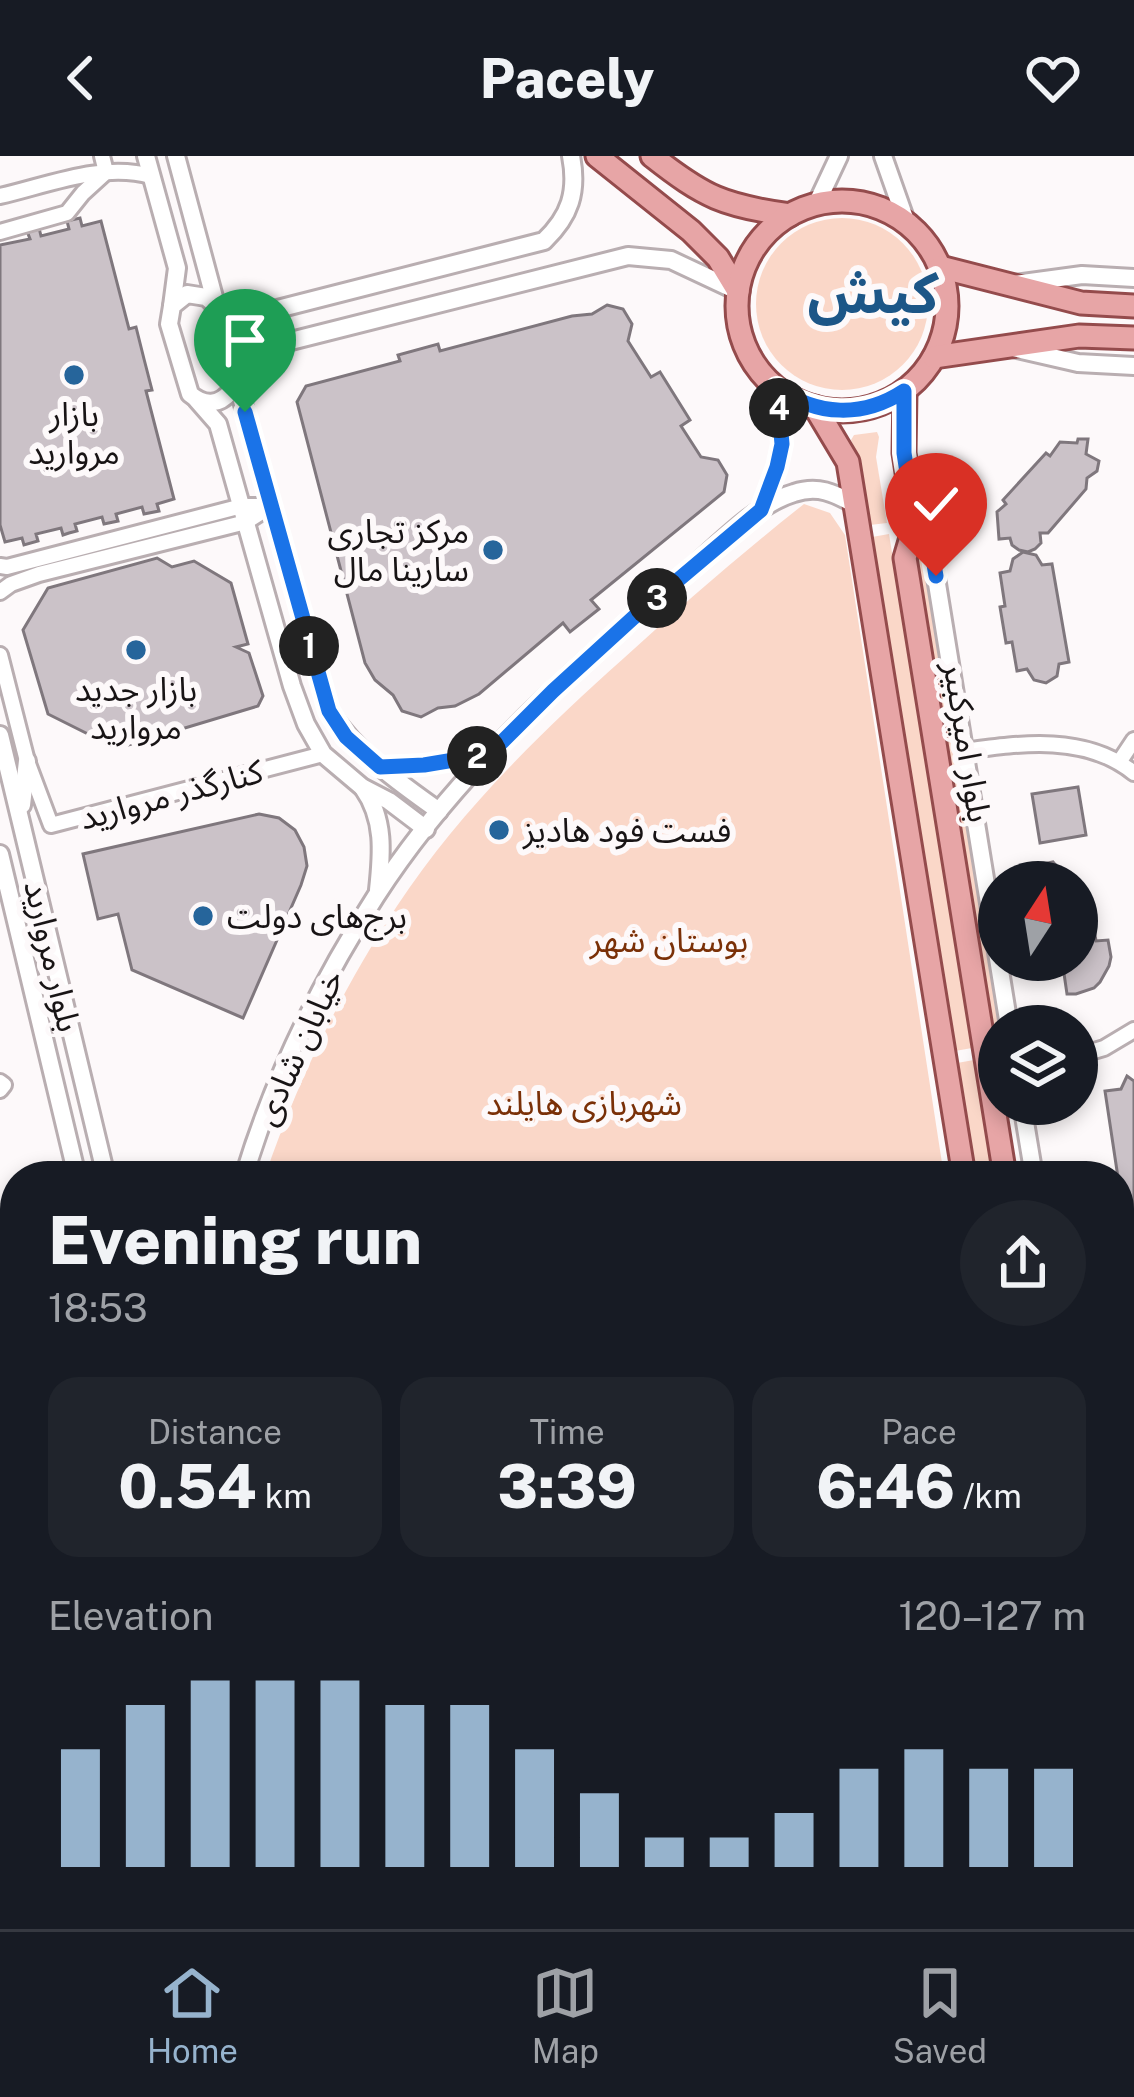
<!DOCTYPE html>
<meta charset="utf-8">
<style>
body{margin:0;font-family:"Public Sans","Noto Sans Arabic",sans-serif;background:#20242c;color:#f1f3f6;height:100vh;display:flex;flex-direction:column;font-size:45px;white-space:nowrap}
*{box-sizing:border-box;margin:0}
p{font-size:39px;color:#9ea1a6}
.icon{flex:none;width:66px;height:66px;fill:none;stroke:currentColor;stroke-width:2;stroke-linecap:round;stroke-linejoin:round}
.map{position:relative;flex:1;overflow:hidden}
.panel{position:absolute;left:0px;top:1005px;width:1134px;height:768px;display:flex;flex-direction:column;background:#171b24;border-radius:48px 48px 0 0;box-shadow:0 6px 18px #0003}
.panel>*{flex:none}
.needle{width:78px;rotate:12deg}
.tools{position:absolute;left:978px;top:705px;display:grid;gap:24px}
.tools a{display:grid;place-items:center;width:120px;height:120px;border-radius:50%;background:#171b24;box-shadow:0 6px 18px #0003;font-size:60px}
.pin{position:absolute;display:grid;place-items:center;width:102px;height:102px;color:#fff;margin:-123px -51px;border-radius:50% 50% 50% 0;rotate:-45deg;box-shadow:0 0 12px #0007}
.pin .icon{rotate:45deg}
.km{position:absolute;width:60px;height:60px;margin:-30px;border-radius:50%;background:#222;color:#fff;font-size:33px;line-height:60px;text-align:center}
.round{display:grid;place-items:center;flex:none;width:126px;height:126px;border-radius:63px;background:#20242c}
.summary{display:flex;align-items:center;justify-content:space-between;height:204px;padding:0 48px}
h1{font-size:66px;font-weight:800;line-height:90px}
.figures{display:grid;grid-template-columns:repeat(3,1fr);gap:18px;height:204px;padding:12px 48px}
.figures div{display:grid;align-content:center;border-radius:30px;background:#20242c;text-align:center}
.figures b{font-size:60px;font-weight:800}
.figures small{font-size:33px;font-weight:400}
.figures p{font-size:33px}
.chart{height:336px;padding:24px 48px}
.chart p{display:flex;justify-content:space-between}
.chart svg{width:100%;height:216px;margin-top:12px;stroke:#96b3cd;stroke-width:6}
header{display:flex;justify-content:space-between;align-items:center;height:156px;padding:0 48px;background:#171b24;font-size:54px;font-weight:800}
.tabs{display:flex;justify-content:space-around;align-items:center;height:168px;border-top:3px solid #363941;background:#171b24;font-size:33px;color:#9ea1a6}
.tabs a{display:grid;justify-items:center;gap:6px}
.tabs .on{color:#96b3cd}
.map>svg:first-child{display:block}
.green{fill:#fad7c8}
.building{fill:#cbc2c8;stroke:#7f777d;stroke-width:3}
.lines{fill:none;stroke-linecap:round;stroke-linejoin:round}
.minor-casing{stroke:#b9aeb1;stroke-width:20}
.tertiary-casing{stroke:#b9aeb1;stroke-width:22}
.primary-casing{stroke:#944b4c;stroke-width:27}
.minor{stroke:#fff;stroke-width:14}
.tertiary{stroke:#fff;stroke-width:16}
.primary{stroke:#e7a5a6;stroke-width:21}
.route-casing{stroke:#fff;stroke-width:24}
.route{stroke:#1a73e8;stroke-width:15}
.poi-dot{fill:#26659b;stroke:#fdf9fa;stroke-width:4.5}
.labels{text-anchor:middle;stroke-width:12;stroke-linejoin:round;paint-order:stroke}
.poi-label{font-size:33px;fill:#181415;stroke:#fdf9fa}
.street-label{font-size:33px;fill:#181415;stroke:#fdf9fa}
.park-label{font-size:33px;fill:#7a3007;stroke:#fdf9fa}
.town-label{font-size:57px;font-weight:bold;fill:#1c5687;stroke:#fdf9fa}
</style>
<header><svg class="icon" aria-label="back" viewBox="0 0 24 24"><path d="M15 5l-7 7 7 7"/></svg>Pacely<svg class="icon" aria-label="heart" viewBox="0 0 24 24"><path d="M12 20l-8-8c-3-5 5-10 8-4 3-6 11-1 8 4z"/></svg></header>
<div class="map">
<svg width="1134" height="1773" viewBox="0 0 1134 1773">
<rect width="100%" height="100%" fill="#fdf9fa"/>
<g class="green">
<circle cx="842" cy="148" r="86"/>
<polygon points="877,276 879,281 876,301 887,367 870,369 859,304 851,284 854,279"/>
<path d="M 804,348 L 830,357 L 845,379 L 944,1020 L 265,1020 C 297,926 342,833 397,750 C 459,656 540,577 624,502 C 682,449 742,397 804,348 Z"/>
<polygon points="889,378 972,892 955,895 872,381"/>
<polygon points="924,400 1000,870 999,888 996,889 917,401"/>
<polygon points="974,904 993,1020 976,1020 957,907"/>
<polygon points="240,1758 1020,1758 1023,1773 242,1773"/>
</g>
<g class="building">
<polygon points="80,62 82,70 101,65 129,173 136,171 144,203 152,234 146,235 174,343 157,348 159,355 144,358 142,351 116,358 118,365 104,368 102,361 75,368 77,375 69,377 63,379 61,372 36,378 38,385 24,389 22,382 5,386 0,369 0,89 30,83 27,75 39,72 41,80 69,73 67,65"/>
<polygon points="607,149 623,153 632,168 628,185 651,221 660,216 690,264 681,270 701,301 718,304 727,319 724,336 591,444 599,453 570,476 563,467 479,538 455,550 438,552 421,561 402,555 393,539 375,524 365,507 297,246 306,230 400,205 398,199 438,188 440,195 572,160 592,158"/>
<polygon points="1078,283 1088,283 1086,298 1099,305 1097,315 1087,322 1086,333 1048,377 1040,377 1041,387 1035,393 1028,396 1019,394 1012,389 1010,382 999,383 997,356 1006,348 1003,344 1046,297 1050,300 1060,286 1077,287"/>
<polygon points="1023,396 1036,399 1042,409 1052,408 1069,506 1059,508 1057,520 1046,527 1034,524 1027,513 1017,515 1012,486 1006,487 1000,451 1005,450 1000,417 1010,415 1013,403"/>
<polygon points="157,402 172,411 194,405 231,427 248,488 236,491 249,497 263,540 258,550 125,590 112,590 48,558 23,474 48,432"/>
<polygon points="1078,631 1086,679 1040,687 1032,638"/>
<polygon points="259,658 279,662 295,674 304,691 307,710 301,729 243,862 132,814 118,758 98,763 83,698"/>
<polygon points="1053,706 1063,718 1062,726 1036,726 1033,710"/>
<polygon points="1087,779 1095,779 1096,785 1108,784 1111,801 1109,810 1100,826 1094,832 1076,838 1067,838 1062,804 1077,804 1077,782"/>
<polygon points="1127,920 1134,925 1134,1067 1125,1068 1105,935 1121,933"/>
</g>
<g class="lines">
<g class="minor-casing">
<g id="minor">
<path d="M 0,40 C 48,29 103,6 151,20"/>
<polyline points="0,76 67,57 83,37 106,16 102,0"/>
<polyline points="0,410 7,411 242,350 271,350"/>
<polyline points="0,436 11,428 39,418 246,366 271,350"/>
<polyline points="0,499 27,605 51,669 323,598"/>
<path d="M 964,595 C 1022,587 1086,578 1134,617"/>
<polyline points="1120,605 1134,584"/>
<polyline points="1077,900 1104,892 1134,874"/>
<polyline points="0,926 4,929 0,934"/>
<polyline points="0,1117 15,1129"/>
<polyline points="1119,1414 1134,1412"/>
<polyline points="0,1672 15,1670"/>
<polyline points="64,1758 66,1773"/>
</g>
</g>
<g class="tertiary-casing">
<g id="tertiary">
<polyline points="146,0 177,112 172,150"/>
<path d="M 176,0 L 218,156 L 258,158 L 544,85 C 570,60 578,36 571,0"/>
<polyline points="883,0 907,68"/>
<polyline points="816,49 839,0"/>
<polyline points="1015,128 1082,119 1134,122"/>
<path d="M 187,138 L 206,141 L 213,147 L 234,216 L 231,235 C 219,250 204,250 190,238 L 169,168 L 172,150 Z"/>
<polyline points="1013,192 1078,207 1134,210"/>
<polyline points="197,244 218,268 292,530 306,568 323,598 362,631 389,645 426,673"/>
<polyline points="761,354 777,311 782,288 777,233"/>
<polyline points="915,368 932,397 1009,870"/>
<polyline points="0,579 106,1020"/>
<polyline points="380,611 424,609 489,598"/>
<path d="M 363,632 C 385,663 382,697 378,734"/>
<polyline points="22,649 27,605"/>
<path d="M 439,655 C 398,626 357,597 329,555 L 234,216 L 267,191 L 628,100 L 671,104 L 737,135"/>
<polyline points="0,698 77,1020"/>
<polyline points="1022,948 1034,1020"/>
<path d="M 244,1020 C 274,921 320,827 376,740 C 457,614 572,514 685,418 C 715,392 756,348 794,337 C 818,329 834,337 854,348"/>
<polyline points="0,1471 15,1469"/>
<polyline points="1119,1546 1134,1639"/>
<polyline points="186,1758 187,1773"/>
<polyline points="216,1758 218,1773"/>
<polyline points="1057,1758 1059,1773"/>
</g>
</g>
<g class="primary-casing">
<g id="primary">
<polyline points="597,0 691,75 718,102 738,135"/>
<path d="M 652,0 C 704,41 724,50 790,59"/>
<circle cx="842" cy="150" r="105"/>
<polyline points="940,111 1081,147 1134,150"/>
<polyline points="934,201 1079,180 1134,182"/>
<polyline points="905,235 904,297 915,368 905,402 1005,1020"/>
<polyline points="815,251 848,306 964,1020"/>
<polyline points="1119,1720 1128,1773"/>
<polyline points="1084,1758 1086,1773"/>
</g>
</g>
<use href="#minor" class="minor"/>
<use href="#tertiary" class="tertiary"/>
<use href="#primary" class="primary"/>
</g>
<g class="lines">
<g class="route-casing">
<path id="route" d="M 245,256 L 329,555 L 346,581 L 380,611 L 424,609 L 490,598 L 553,535 L 633,462 L 761,354 L 777,311 L 782,288 L 777,232 C 817,260 863,262 904,235 L 904,297 L 915,368 L 932,397 L 936,420"/>
</g>
<use href="#route" class="route"/>
</g>
<g class="poi-dot">
<circle cx="74" cy="219" r="12"/>
<circle cx="493" cy="394" r="12"/>
<circle cx="136" cy="494" r="12"/>
<circle cx="499" cy="674" r="12"/>
<circle cx="203" cy="760" r="12"/>
</g>
<g class="labels">
<g class="poi-label">
<text x="74" y="270">بازار<tspan x="74" dy="38">مروارید</tspan></text>
<text x="469" y="387" text-anchor="end">مرکز تجاری<tspan x="469" dy="38">سارینا مال</tspan></text>
<text x="136" y="545">بازار جدید<tspan x="136" dy="38">مروارید</tspan></text>
<text x="523" y="686" text-anchor="start">فست فود هادیز</text>
<text x="227" y="772" text-anchor="start">برج‌های دولت</text>
</g>
<g class="street-label">
<text transform="translate(968 586) rotate(81)" y="12">بلوار امیرکبیر</text>
<text transform="translate(171 638) rotate(-15)" y="12">کنارگذر مروارید</text>
<text transform="translate(53 800) rotate(77)" y="12">بلوار مروارید</text>
<text transform="translate(298 891) rotate(-65)" y="12">خیابان شادی</text>
</g>
<g class="park-label">
<text x="669" y="796">بوستان شهر</text>
<text x="584" y="959">شهربازی هایلند</text>
</g>
<g class="town-label">
<text x="873" y="157">كيش</text>
</g>
</g>
</svg>
<div class="tools">
<a><svg class="needle" viewBox="-14 -14 28 28"><path d="M0-13l5 13h-10z" fill="#e53935"/><path d="M0 13l5-13h-10z" fill="#9ea1a6"/></svg></a>
<a><svg class="icon" aria-label="layers" viewBox="0 0 24 24"><path d="M12 4l9 5-9 5-9-5zM3 14l9 5 9-5"/></svg></a>
</div>
<div class="pin" style="left:245px;top:256px;background:#1e9e55"><svg class="icon" aria-label="arrive" viewBox="0 0 24 24"><path d="M6 21V4h12l-3 4 3 4H6"/></svg></div>
<div class="pin" style="left:936px;top:420px;background:#d93025"><svg class="icon" aria-label="check" viewBox="0 0 24 24"><path d="M5 12l5 5 9-10"/></svg></div>
<b class="km" style="left:309px;top:490px">1</b>
<b class="km" style="left:477px;top:600px">2</b>
<b class="km" style="left:657px;top:442px">3</b>
<b class="km" style="left:779px;top:252px">4</b>
<section class="panel">
<div class="summary"><div><h1>Evening run</h1><p>18:53</p></div><a class="round"><svg class="icon" aria-label="share" viewBox="0 0 24 24"><path d="M12 15V3M7 8l5-5 5 5M5 13v7h14v-7"/></svg></a></div>
<div class="figures">
<div><p>Distance</p><b>0.54<small> km</small></b></div>
<div><p>Time</p><b>3:39</b></div>
<div><p>Pace</p><b>6:46<small> /km</small></b></div>
</div>
<div class="chart"><p><span>Elevation</span>120–127 m</p>
<svg viewBox="0 0 160 44" preserveAspectRatio="none"><path d="M5 44V20M15 44V11M25 44V6M35 44V6M45 44V6M55 44V11M65 44V11M75 44V20M85 44V29M95 44V38M105 44V38M115 44V33M125 44V24M135 44V20M145 44V24M155 44V24"/></svg>
</div>
</section>
</div>
<nav class="tabs">
<a class="on"><svg class="icon" aria-label="home" viewBox="0 0 24 24"><path d="M3 11l9-7 9 7M6 9v11h12V9"/></svg>Home</a>
<a><svg class="icon" aria-label="map" viewBox="0 0 24 24"><path d="M3 6l6-2 6 2 6-2v14l-6 2-6-2-6 2zM9 4v14M15 6v14"/></svg>Map</a>
<a><svg class="icon" aria-label="saved" viewBox="0 0 24 24"><path d="M7 4h10v16l-5-4-5 4z"/></svg>Saved</a>
</nav>
